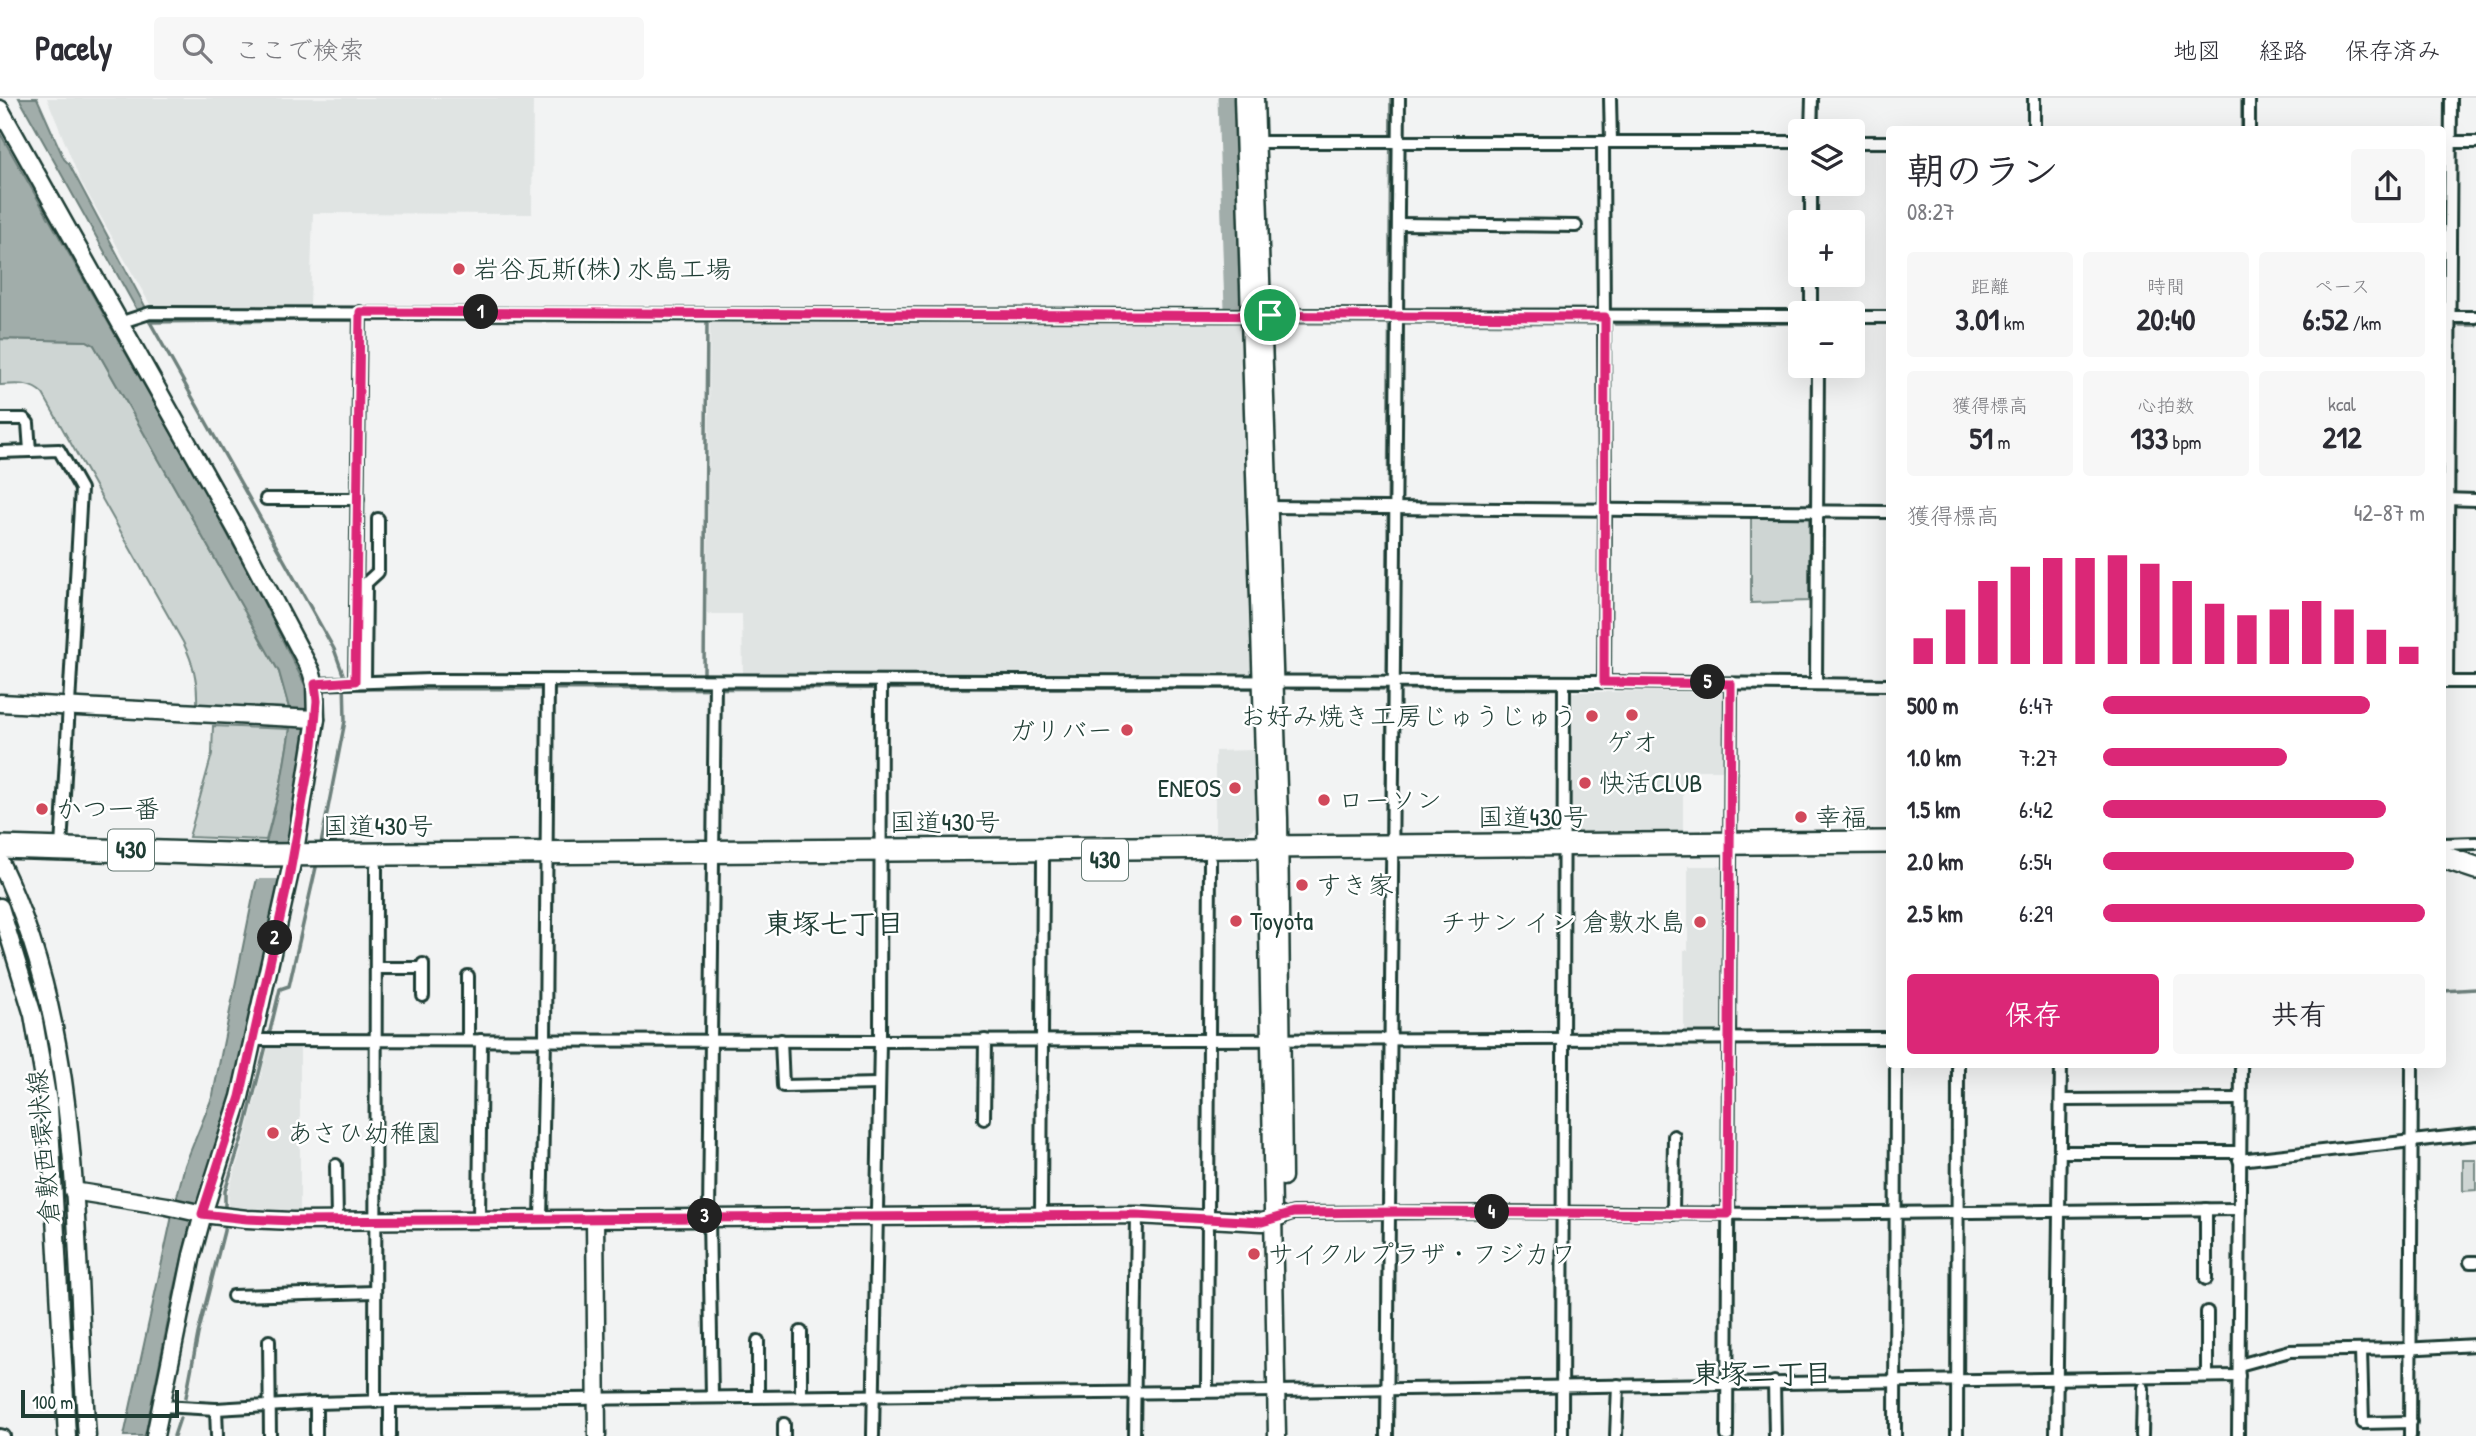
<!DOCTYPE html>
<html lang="ja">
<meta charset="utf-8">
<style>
body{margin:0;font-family:"Patrick Hand","Klee One",sans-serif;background:#f7f7f7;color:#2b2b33;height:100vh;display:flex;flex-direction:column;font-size:26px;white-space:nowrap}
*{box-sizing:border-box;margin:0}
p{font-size:23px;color:#7c7c81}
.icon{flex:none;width:38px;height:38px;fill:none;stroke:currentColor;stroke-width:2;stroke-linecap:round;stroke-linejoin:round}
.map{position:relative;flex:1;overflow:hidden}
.drawer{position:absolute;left:1886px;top:28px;width:560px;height:942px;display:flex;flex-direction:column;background:#fff;border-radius:7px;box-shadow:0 7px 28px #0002}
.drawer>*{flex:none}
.fabs{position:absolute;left:1788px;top:21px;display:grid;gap:14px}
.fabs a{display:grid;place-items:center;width:77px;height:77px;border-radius:7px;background:#fff;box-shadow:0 7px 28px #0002;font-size:35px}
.scale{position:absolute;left:21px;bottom:18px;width:158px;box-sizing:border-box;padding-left:7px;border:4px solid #1f3d34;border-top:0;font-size:19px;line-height:24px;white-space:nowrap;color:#1f3d34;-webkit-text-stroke:5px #fff;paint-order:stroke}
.pin{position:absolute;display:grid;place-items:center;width:60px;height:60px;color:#fff;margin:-30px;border:4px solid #fff;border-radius:50%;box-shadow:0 2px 7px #0007}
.km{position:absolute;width:35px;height:35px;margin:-18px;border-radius:50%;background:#222;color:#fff;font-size:19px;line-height:35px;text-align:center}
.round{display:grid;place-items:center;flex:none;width:74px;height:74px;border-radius:7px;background:#f7f7f7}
.headline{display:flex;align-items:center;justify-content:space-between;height:119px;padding:0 21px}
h1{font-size:38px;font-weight:700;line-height:52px}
.stats{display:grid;grid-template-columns:repeat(3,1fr);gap:10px;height:119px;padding:7px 21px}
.stats div{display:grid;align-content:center;border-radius:7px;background:#f7f7f7;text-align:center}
.stats b{font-size:30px;font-weight:700}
.stats small{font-size:19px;font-weight:400}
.stats p{font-size:19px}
.chart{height:196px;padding:14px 21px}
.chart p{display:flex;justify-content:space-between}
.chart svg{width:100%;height:126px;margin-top:7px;stroke:#db2777;stroke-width:6}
.action{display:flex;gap:14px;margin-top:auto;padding:14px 21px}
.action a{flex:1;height:80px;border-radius:7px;background:#db2777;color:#fff;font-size:28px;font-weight:700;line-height:80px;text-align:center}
.action a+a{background:#f7f7f7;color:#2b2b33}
ul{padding:0 21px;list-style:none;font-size:23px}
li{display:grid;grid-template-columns:112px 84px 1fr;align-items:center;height:52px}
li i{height:18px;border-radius:9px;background:#db2777}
header{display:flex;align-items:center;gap:42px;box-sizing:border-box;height:98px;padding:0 35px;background:#fff;border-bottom:2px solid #e1e1e2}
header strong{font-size:33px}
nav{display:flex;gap:38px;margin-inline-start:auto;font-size:24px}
.search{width:490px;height:63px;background:#f7f7f7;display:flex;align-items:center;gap:18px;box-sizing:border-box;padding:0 24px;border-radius:7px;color:#7c7c81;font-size:26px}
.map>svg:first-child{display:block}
.built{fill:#e0e4e3}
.green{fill:#ced5d3;stroke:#768984;stroke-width:2}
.water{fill:#a1adaa;stroke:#6d807b;stroke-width:2}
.pier{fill:#f2f3f3}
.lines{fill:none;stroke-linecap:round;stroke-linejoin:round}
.stream{stroke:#6d807b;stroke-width:3.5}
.river{stroke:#a1adaa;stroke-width:19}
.street-casing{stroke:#1f3d34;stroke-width:16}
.secondary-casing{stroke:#1f3d34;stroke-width:21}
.highway-casing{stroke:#1f3d34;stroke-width:26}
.street{stroke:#fff;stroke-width:10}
.secondary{stroke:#fff;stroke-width:16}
.highway{stroke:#fff;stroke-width:21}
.route-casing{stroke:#fff;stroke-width:14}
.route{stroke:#db2777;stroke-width:9}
.poi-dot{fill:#d1495b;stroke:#fff;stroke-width:2.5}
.labels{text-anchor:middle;stroke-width:5;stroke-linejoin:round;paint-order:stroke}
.shield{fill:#fff;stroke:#627771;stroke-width:2}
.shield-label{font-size:24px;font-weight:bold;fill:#1f3d34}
.poi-label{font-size:26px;fill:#1f3d34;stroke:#fff;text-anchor:start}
.street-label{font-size:26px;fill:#1f3d34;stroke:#fff}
.neighbourhood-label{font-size:28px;font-weight:bold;fill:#1f3d34;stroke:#fff}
</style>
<header>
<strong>Pacely</strong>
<div class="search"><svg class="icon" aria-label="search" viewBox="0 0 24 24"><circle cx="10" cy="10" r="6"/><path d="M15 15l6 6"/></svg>ここで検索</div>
<nav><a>地図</a><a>経路</a><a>保存済み</a></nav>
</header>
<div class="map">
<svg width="2476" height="1338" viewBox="0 0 2476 1338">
<rect width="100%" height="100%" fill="#f2f3f3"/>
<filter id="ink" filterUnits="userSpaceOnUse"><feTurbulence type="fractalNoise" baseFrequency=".0143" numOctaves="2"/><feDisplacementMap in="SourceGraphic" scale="14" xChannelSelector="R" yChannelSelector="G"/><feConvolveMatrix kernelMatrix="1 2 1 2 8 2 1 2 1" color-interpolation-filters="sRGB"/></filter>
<g filter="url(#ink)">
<g class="built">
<polygon points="47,0 533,0 532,116 313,115 310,209 152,210 80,82"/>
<polygon points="710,225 1241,226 1252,579 743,578 742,516 707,516"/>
<polygon points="1728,593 1728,672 1683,672 1683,734 1568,735 1568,594"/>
<polygon points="1254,652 1257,727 1246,736 1215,737 1215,653"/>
<polygon points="1688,768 1726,768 1727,937 1684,937 1684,852 1688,852"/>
<polygon points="268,950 300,950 300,1113 229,1109 228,1095 248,1030"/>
</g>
<g class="green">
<path d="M 0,241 L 87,243 L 94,247 L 279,574 L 289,610 L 197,606 C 198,582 193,565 183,544 L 43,296 C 31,284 17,286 0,287 Z"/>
<polygon points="1809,418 1809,503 1751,505 1751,419"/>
<polygon points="213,628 290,631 281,685 266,742 189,739 212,656"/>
<polygon points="2463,1062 2476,1062 2476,1092 2463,1093"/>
</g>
<g class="water">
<polygon points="19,0 37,0 64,61 69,66 146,210 137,212"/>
<polygon points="0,35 196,378 255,487 305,587 309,587 311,605 295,717 243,948 241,971 194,1126 190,1126 173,1198 145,1338 124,1338 172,1118 185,1067 213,997 255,789 281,685 290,631 289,610 279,574 94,247 87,243 0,241"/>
</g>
<polygon class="pier" points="264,744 290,744 281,781 255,781"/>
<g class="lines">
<g class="stream">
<polyline points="2242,32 2242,0"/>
<polyline points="1818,33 1818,0"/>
<polyline points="1817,124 1818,86"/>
<polyline points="146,217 334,551 344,579 345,623 320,751"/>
<polyline points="150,224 298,222 1240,224"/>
<polyline points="1274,225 1389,225"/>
<polyline points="1401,225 1598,226"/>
<polyline points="1853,225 1890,225"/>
<polyline points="1615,226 1801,225"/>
<polyline points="2455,227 2476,227"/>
<polyline points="1812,405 1812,268"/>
<polyline points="704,575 707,223"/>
<polyline points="1810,575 1812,422"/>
<polyline points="1291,590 1387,591"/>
<polyline points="345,591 1251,590"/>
<polyline points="1395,591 1699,590"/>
<polyline points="1735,591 1867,592"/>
<polyline points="1386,737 1391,0"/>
<polyline points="2443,893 2476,891"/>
<polyline points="269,937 280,891 289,888 317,765"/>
<polyline points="225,1115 225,1093 245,1030 266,948"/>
<polyline points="186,1299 198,1236 224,1133 225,1123"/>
<polyline points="174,1338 180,1320"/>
<polyline points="1381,1338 1386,771"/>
</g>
<polyline class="river" points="1227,0 1234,211"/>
<g class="street-casing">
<g id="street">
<polyline points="1610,0 1611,44"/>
<polyline points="2034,0 2034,32"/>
<polyline points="2249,32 2249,0"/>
<polyline points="1811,33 1812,0"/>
<polyline points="1251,44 1801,44"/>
<polyline points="1603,44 1605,412 1604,584"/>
<polyline points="1853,44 1890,44"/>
<polyline points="2444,44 2476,44"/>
<polyline points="1811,124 1811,86"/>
<polyline points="1398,126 1576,128"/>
<polyline points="1811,215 1811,177"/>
<polyline points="1853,219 1890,219"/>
<polyline points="2444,219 2476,219"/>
<polyline points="119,225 150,215 1801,218"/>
<polyline points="0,321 24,321 28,325 30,353"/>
<polyline points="0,354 59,352 81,391 61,750"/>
<polyline points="266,401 358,401"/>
<polyline points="2443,401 2476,402"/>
<polyline points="1263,409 1890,414"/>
<polyline points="355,583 360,214"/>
<polyline points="365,583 366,485 378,474 378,421"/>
<polyline points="2443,584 2476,584"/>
<polyline points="2447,584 2451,0"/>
<polyline points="315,586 430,582 1604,584 1890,587"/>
<polyline points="1816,586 1818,268"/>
<polyline points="2443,746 2476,745"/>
<polyline points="376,870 423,870"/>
<polyline points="423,898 423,866"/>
<polyline points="253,942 880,943 1890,940"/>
<polyline points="468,942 468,878"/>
<polyline points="781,942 783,988 879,986"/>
<polyline points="2061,1002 2240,1001"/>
<polyline points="984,1021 985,942"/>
<polyline points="2060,1054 2239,1054"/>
<polyline points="2239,1062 2476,1036"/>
<polyline points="336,1067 337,1122"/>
<polyline points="1673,1116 1674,1038"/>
<polyline points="1041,1118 1043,762"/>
<polyline points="1284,1118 1293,1115 1482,1114 1781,1116 2240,1111"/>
<polyline points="479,1121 481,942"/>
<polyline points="541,1121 545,942 548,583"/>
<polyline points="2470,1164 2476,1164"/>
<polyline points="2206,1181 2206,1111"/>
<polyline points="233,1198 375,1194"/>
<polyline points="2207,1214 2207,1277"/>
<polyline points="801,1234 801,1297"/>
<polyline points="269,1243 270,1338"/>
<polyline points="758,1243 758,1298"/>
<polyline points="2361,1252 2363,1325 2411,1324"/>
<polyline points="2239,1267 2290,1253 2403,1251 2476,1247"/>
<polyline points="1774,1284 1775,1338"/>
<polyline points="1207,1293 1210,763"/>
<polyline points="712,1299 709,1118 715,583"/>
<polyline points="390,1303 390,1338"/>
<polyline points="375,1304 376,769"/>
<polyline points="316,1305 316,1338"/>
<polyline points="162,1308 216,1311 316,1305 390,1303 1276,1293 2239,1278"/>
<polyline points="216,1311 217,1338"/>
<polyline points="784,1326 784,1338"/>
<polyline points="0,1337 4,1338"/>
<polyline points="873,1338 880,943 881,583"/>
<polyline points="1134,1338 1137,1117"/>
<polyline points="1387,1338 1399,0"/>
<polyline points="1562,1338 1564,584"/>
<polyline points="1616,1338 1618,1287"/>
<polyline points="1727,1338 1731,586"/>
<polyline points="1895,1338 1896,966"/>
<polyline points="1957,1338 1958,966"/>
<polyline points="2056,1338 2061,966"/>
<polyline points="2142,1338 2143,1290"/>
<polyline points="2238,1338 2241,966"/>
<polyline points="2410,1338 2412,966"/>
</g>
</g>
<g class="secondary-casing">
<g id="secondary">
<polyline points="1243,0 1266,721 1277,1338"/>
<polyline points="1255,0 1279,720 1283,1079"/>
<polyline points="0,11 236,431 311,573 315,586 316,621 296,747 240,999 203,1116 192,1157 155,1338"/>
<polyline points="0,605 316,621"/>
<path d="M 0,764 C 86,940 73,1148 87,1338"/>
<polyline points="0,809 33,917 49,1009 67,1338"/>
<polyline points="73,1093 167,1108 203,1116 247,1121 293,1123 1137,1117 1262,1124 1281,1118"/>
<polyline points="595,1120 597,1338"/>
</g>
</g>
<g class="highway-casing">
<g id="highway">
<polyline points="0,749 262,757 1890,744"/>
<polyline points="2443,759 2476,770"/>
</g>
</g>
<use href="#street" class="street"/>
<use href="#secondary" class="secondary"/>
<use href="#highway" class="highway"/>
</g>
</g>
<g class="lines" filter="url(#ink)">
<g class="route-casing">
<polygon id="route" points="360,214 1605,219 1604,584 1731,586 1728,1116 1399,1114 1293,1115 1262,1124 1136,1117 293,1123 247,1121 202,1116 240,999 289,780 313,646 317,603 315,586 355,583"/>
</g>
<use href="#route" class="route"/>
</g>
<g class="poi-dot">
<circle cx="459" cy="171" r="7"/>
<circle cx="1632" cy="617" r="7"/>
<circle cx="1592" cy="618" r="7"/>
<circle cx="1127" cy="632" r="7"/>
<circle cx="1585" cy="685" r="7"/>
<circle cx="1235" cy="690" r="7"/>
<circle cx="1324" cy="702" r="7"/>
<circle cx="42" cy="711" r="7"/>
<circle cx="1801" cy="719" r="7"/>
<circle cx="1302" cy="787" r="7"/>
<circle cx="1236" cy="823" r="7"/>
<circle cx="1700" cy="824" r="7"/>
<circle cx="273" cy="1035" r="7"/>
<circle cx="1254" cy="1156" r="7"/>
</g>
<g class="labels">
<g class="shield">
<rect x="108" y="731.5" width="46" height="41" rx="5"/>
<rect x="1082" y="741.5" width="46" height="41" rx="5"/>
</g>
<g class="shield-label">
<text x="131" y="760">430</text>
<text x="1105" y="770">430</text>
</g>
<g class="poi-label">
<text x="473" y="180">岩谷瓦斯(株) 水島工場</text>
<text x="1578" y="627" text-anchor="end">お好み焼き工房じゅうじゅう</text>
<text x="1113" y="641" text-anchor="end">ガリバー</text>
<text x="1632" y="653" text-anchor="middle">ゲオ</text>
<text x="1599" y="694">快活CLUB</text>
<text x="1221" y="699" text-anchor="end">ENEOS</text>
<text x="1338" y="711">ローソン</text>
<text x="56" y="720">かつ一番</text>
<text x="1815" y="728">幸福</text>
<text x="1316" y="796">すき家</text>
<text x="1250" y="832">Toyota</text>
<text x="1686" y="833" text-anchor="end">チサン イン 倉敷水島</text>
<text x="287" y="1044">あさひ幼稚園</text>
<text x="1268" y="1165">サイクルプラザ・フジカワ</text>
</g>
<g class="street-label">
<text x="1533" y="728">国道430号</text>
<text x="945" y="733">国道430号</text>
<text x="378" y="737">国道430号</text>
<text transform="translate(43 1049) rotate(-95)" y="9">倉敷西環状線</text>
</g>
<g class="neighbourhood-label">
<text x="834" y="835">東塚七丁目</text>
<text x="1762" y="1285">東塚二丁目</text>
</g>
</g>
</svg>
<div class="fabs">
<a><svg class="icon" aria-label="layers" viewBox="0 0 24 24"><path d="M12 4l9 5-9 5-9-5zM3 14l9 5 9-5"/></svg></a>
<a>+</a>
<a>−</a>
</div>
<div class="scale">100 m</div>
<div class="pin" style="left:1270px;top:217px;background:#1e9e55"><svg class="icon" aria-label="arrive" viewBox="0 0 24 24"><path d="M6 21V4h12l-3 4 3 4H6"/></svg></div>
<b class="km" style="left:481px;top:214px">1</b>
<b class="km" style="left:275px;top:840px">2</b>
<b class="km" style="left:705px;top:1118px">3</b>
<b class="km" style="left:1492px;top:1114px">4</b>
<b class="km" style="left:1708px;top:584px">5</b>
<section class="drawer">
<div class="headline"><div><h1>朝のラン</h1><p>08:27</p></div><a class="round"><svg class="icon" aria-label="share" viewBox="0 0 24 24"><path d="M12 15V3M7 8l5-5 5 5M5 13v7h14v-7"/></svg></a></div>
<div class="stats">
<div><p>距離</p><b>3.01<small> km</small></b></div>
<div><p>時間</p><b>20:40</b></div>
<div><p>ペース</p><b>6:52<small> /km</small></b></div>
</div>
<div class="stats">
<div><p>獲得標高</p><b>51<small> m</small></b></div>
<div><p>心拍数</p><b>133<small> bpm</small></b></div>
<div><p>kcal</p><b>212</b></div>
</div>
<div class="chart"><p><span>獲得標高</span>42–87 m</p>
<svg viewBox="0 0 160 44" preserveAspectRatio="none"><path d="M5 44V35M15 44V25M25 44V15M35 44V10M45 44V7M55 44V7M65 44V6M75 44V9M85 44V15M95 44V23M105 44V27M115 44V25M125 44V22M135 44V25M145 44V32M155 44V38"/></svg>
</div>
<ul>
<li><b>500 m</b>6:47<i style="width:83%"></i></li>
<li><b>1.0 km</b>7:27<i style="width:57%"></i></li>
<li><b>1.5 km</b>6:42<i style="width:88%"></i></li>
<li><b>2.0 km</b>6:54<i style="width:78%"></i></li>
<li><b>2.5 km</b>6:29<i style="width:100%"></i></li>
</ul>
<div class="action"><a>保存</a><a>共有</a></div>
</section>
</div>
